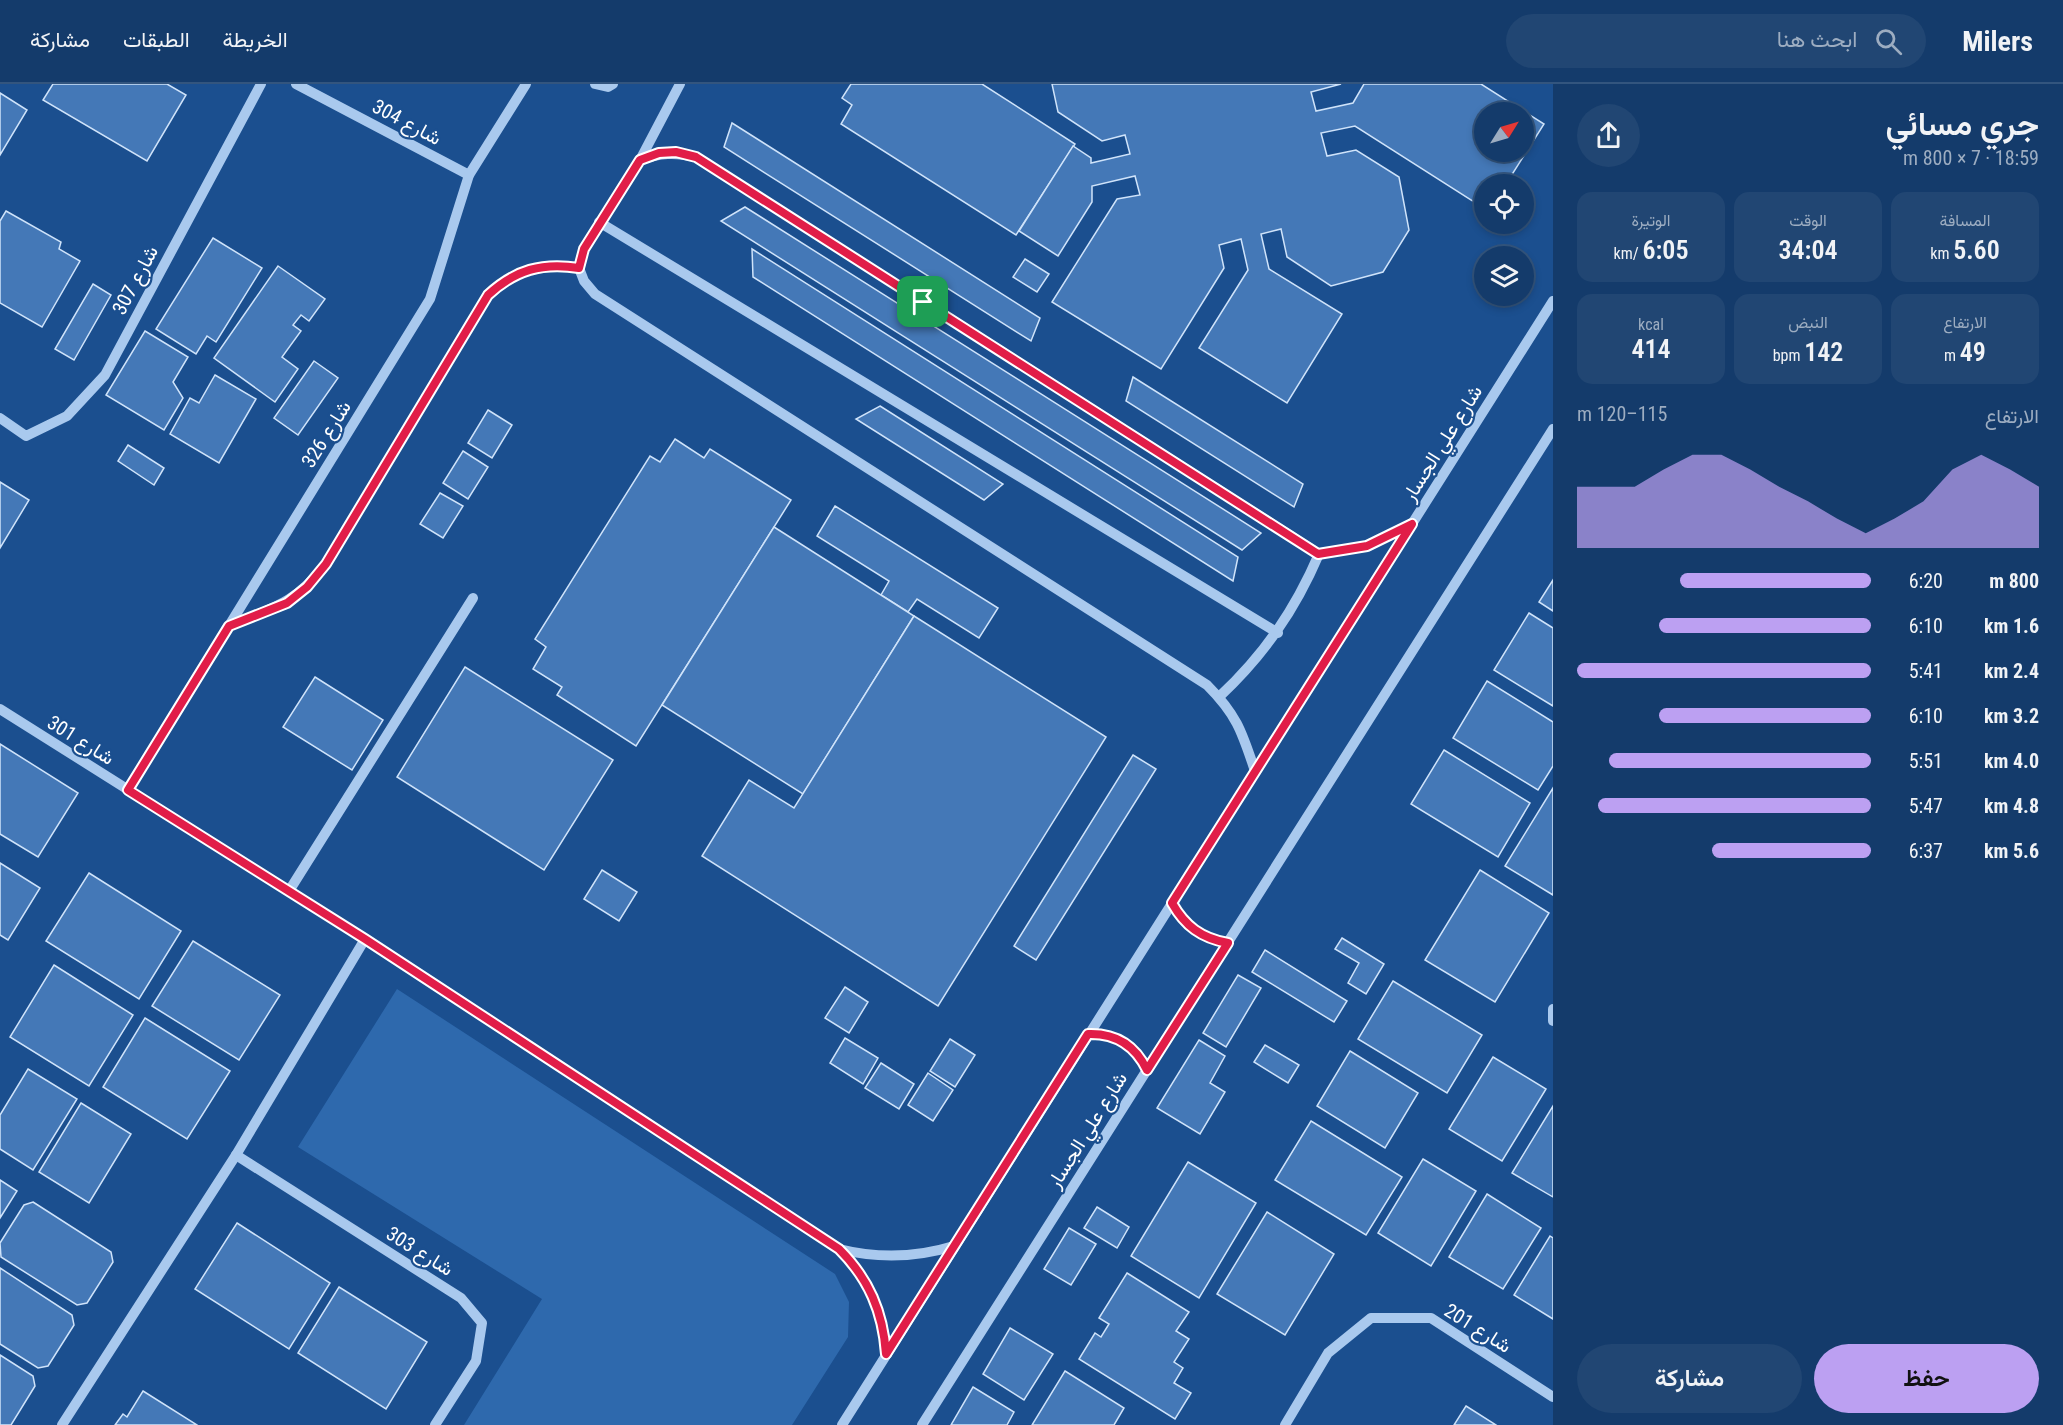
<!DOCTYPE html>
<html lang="ar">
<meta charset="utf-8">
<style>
body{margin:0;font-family:"Roboto Condensed",Vazirmatn,sans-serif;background:#214673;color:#f1f3f6;direction:rtl;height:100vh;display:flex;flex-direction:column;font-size:22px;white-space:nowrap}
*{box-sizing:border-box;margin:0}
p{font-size:20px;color:#9dadc1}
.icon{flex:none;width:33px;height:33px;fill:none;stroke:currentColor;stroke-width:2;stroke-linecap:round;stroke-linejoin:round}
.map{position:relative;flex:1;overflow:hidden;direction:ltr}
.details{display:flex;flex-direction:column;background:#143b6b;width:510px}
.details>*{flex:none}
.needle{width:39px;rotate:53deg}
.tools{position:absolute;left:1474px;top:18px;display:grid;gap:12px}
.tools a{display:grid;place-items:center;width:60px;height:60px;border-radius:50%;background:#143b6b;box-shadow:0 3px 9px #0003,0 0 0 2px #33557e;font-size:30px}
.pin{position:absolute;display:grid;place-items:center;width:51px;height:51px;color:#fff;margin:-26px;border-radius:12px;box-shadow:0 3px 9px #0006}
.round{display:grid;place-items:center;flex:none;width:63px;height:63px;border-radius:32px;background:#214673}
.overview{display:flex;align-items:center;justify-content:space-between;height:102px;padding:0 24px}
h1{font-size:33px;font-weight:600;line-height:45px}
.stats{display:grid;grid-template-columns:repeat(3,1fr);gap:9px;height:102px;padding:6px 24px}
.stats div{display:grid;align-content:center;border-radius:15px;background:#214673;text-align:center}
.stats b{font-size:26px;font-weight:600}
.stats small{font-size:16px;font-weight:400}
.stats p{font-size:16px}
.chart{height:168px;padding:12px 24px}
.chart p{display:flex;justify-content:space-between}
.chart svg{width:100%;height:108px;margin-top:6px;fill:#bca0f2;opacity:.7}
.button{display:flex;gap:12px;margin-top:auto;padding:12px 24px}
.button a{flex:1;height:69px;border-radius:36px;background:#bca0f2;color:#111;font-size:24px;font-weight:600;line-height:69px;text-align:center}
.button a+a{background:#214673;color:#f1f3f6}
ul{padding:0 24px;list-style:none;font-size:20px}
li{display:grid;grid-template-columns:96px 72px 1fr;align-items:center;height:45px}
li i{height:15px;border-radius:8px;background:#bca0f2}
header{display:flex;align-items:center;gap:36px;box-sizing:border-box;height:84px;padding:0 30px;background:#143b6b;border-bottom:2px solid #33557e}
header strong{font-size:28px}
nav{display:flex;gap:33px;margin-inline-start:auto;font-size:21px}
.search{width:420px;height:54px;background:#214673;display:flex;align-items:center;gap:15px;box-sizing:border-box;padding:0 21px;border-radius:33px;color:#9dadc1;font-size:22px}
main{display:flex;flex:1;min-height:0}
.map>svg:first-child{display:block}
.green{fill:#2e69ad}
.building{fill:#4478b7;stroke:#cfe3fa;stroke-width:1.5;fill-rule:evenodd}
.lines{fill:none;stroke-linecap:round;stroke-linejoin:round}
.minor{stroke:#a9c9ee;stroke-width:10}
.route-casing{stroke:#fff;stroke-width:12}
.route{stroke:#e11d48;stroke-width:8}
.labels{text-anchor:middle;stroke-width:4.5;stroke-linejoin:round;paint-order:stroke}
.street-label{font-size:20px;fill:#fff;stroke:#1b4f8f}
</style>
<header>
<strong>Milers</strong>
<div class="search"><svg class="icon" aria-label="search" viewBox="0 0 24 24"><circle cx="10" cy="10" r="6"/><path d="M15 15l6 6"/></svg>ابحث هنا</div>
<nav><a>الخريطة</a><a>الطبقات</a><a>مشاركة</a></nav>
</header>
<main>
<section class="details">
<div class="overview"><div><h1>جري مسائي</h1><p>18:59 · 7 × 800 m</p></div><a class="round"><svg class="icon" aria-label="share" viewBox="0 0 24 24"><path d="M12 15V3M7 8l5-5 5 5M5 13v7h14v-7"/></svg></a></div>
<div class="stats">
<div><p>المسافة</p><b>5.60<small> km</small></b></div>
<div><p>الوقت</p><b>34:04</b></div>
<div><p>الوتيرة</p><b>6:05<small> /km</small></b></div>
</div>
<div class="stats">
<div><p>الارتفاع</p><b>49<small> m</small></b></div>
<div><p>النبض</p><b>142<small> bpm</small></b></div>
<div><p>kcal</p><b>414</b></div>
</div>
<div class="chart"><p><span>الارتفاع</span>115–120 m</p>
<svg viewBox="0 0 160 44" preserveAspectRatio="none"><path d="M0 44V19L10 19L20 19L30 12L40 6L50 6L60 12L70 19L80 25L90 32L100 38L110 32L120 25L130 12L140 6L150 12L160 19V44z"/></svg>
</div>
<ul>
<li><b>800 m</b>6:20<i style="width:65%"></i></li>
<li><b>1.6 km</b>6:10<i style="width:72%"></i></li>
<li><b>2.4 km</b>5:41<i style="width:100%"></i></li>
<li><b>3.2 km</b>6:10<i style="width:72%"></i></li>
<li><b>4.0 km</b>5:51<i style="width:89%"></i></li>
<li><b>4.8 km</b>5:47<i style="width:93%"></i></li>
<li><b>5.6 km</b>6:37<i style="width:54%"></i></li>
</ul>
<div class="button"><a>حفظ</a><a>مشاركة</a></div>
</section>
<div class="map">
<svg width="1553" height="1341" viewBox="0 0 1553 1341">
<rect width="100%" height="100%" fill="#1b4f8f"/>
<polygon class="green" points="397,905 835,1190 849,1218 848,1253 792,1341 464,1341 542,1215 298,1063"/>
<g class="building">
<polygon points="53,0 167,0 186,11 147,77 43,16"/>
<polygon points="851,0 982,0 1075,60 1016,151 841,40 852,21 842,14"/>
<path d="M 1052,0 L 1341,0 L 1311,8 L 1316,27 L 1353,19 L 1364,0 L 1481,0 L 1544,40 L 1506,100 L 1485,100 L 1485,125 L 1355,42 L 1321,49 L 1327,72 L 1356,66 L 1399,93 L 1409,146 L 1383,188 L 1331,202 L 1287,173 L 1281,145 L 1261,150 L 1269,185 L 1342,230 L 1287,319 L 1199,264 L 1248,186 L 1241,155 L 1219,161 L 1224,184 L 1161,285 L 1052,218 L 1117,115 L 1140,111 L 1135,92 L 1092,102 L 1092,118 L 1058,172 L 1019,147 L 1073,62 L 1091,74 L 1091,79 L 1130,70 L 1125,51 L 1102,57 L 1058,28 ZM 1485,28 L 1524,28 L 1524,68 L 1485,68 Z"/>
<polygon points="0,9 27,26 0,71"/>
<polygon points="732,39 1040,234 1031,257 724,63"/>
<polygon points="745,123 1261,449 1242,466 721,137"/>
<polygon points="6,127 61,158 59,165 80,177 42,243 0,219 0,137"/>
<polygon points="213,154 262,184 216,258 207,252 196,270 156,245"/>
<polygon points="752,165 1238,473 1233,497 753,193"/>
<polygon points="1025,175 1049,190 1037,208 1013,193"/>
<polygon points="278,182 325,215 309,237 301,231 293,241 301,247 282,273 298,285 275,318 214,274"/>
<polygon points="93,200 111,211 74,276 55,265"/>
<polygon points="145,247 188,273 173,298 183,314 164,346 106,311"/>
<polygon points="314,277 338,294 298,351 274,334"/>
<polygon points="215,291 256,315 219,379 170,350 190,314 199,319"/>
<polygon points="1133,293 1303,400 1294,423 1126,317"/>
<polygon points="880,322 1003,400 984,416 856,335"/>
<polygon points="488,326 512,341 492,374 468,359"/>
<polygon points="675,355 704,374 710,365 791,416 636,662 557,611 562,603 533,585 546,563 535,555 650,372 660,378"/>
<polygon points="128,361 164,384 154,401 118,377"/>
<polygon points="463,367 488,383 468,415 443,399"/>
<polygon points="0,398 29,416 0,464"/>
<polygon points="440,409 463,422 443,454 420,440"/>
<polygon points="835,422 998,524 979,554 917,515 908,528 881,511 889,497 817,452"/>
<polygon points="774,443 914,532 803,710 662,621"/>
<polygon points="1553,496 1553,527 1539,518"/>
<polygon points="1529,529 1553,544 1553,622 1494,586"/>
<polygon points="914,532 1106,653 938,922 702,772 749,696 794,724"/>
<polygon points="465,583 613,676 544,786 397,693"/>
<polygon points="315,593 383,636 352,686 283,643"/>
<polygon points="1487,597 1553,638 1553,682 1538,706 1453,654"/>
<polygon points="0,660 78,709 38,773 0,750"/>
<polygon points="1444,666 1530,719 1498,773 1411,720"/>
<polygon points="1133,671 1156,685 1036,876 1014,862"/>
<polygon points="1553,704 1553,811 1505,782"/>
<polygon points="0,779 40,804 8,856 0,851"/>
<polygon points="602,786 637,808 619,837 584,815"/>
<polygon points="1480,786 1549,829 1495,918 1425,876"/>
<polygon points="89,789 181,847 139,915 46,857"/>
<polygon points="1342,854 1384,880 1366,910 1348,899 1359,879 1335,865"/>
<polygon points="193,857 280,911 239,976 152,922"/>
<polygon points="1265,866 1347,917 1334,938 1252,888"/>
<polygon points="54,881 133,931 89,1002 10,953"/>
<polygon points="1238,891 1261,904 1226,963 1203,949"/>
<polygon points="1393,897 1482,951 1447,1009 1358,955"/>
<polygon points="845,903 868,918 849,949 825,934"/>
<polygon points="145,934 230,987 187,1055 103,1003"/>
<polygon points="845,954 878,974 863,1000 830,979"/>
<polygon points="950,955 975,971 955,1003 930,987"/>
<polygon points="1199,956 1225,972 1210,999 1225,1008 1200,1050 1157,1024"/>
<polygon points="1265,961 1299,981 1288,999 1254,978"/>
<polygon points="1350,967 1418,1009 1385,1064 1317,1022"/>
<polygon points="1493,973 1546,1005 1502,1077 1449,1045"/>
<polygon points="881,979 914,1000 899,1025 865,1004"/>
<polygon points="28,985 77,1015 33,1086 0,1065 0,1031"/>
<polygon points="928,989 953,1006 933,1037 908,1021"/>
<polygon points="81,1019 131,1050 89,1119 39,1088"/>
<polygon points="1553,1022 1553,1113 1512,1089"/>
<polygon points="1311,1037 1402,1093 1366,1151 1275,1096"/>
<polygon points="1423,1075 1476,1107 1431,1182 1378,1149"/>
<polygon points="1188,1078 1256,1119 1199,1214 1131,1172"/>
<polygon points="0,1096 17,1107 0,1134"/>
<polygon points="1487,1110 1541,1144 1503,1205 1449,1173"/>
<polygon points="33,1118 111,1168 113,1178 87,1219 77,1221 1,1173 0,1159 24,1121"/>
<polygon points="1097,1123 1129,1143 1117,1164 1084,1144"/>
<polygon points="1267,1128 1334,1170 1285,1251 1217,1210"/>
<polygon points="237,1139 330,1199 289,1265 195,1205"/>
<polygon points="1069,1144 1096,1160 1071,1201 1044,1185"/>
<polygon points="1550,1152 1553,1154 1553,1235 1514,1211"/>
<polygon points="0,1184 72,1231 74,1241 48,1282 38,1284 0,1260"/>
<polygon points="1127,1189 1189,1228 1176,1247 1189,1255 1174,1278 1183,1284 1174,1299 1191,1309 1175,1335 1079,1275 1095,1249 1101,1253 1109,1240 1099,1234"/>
<polygon points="339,1203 427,1258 386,1325 298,1269"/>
<polygon points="1010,1244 1053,1270 1024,1316 983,1290"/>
<polygon points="0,1271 33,1292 35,1302 11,1341 0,1341"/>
<polygon points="1065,1287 1124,1324 1114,1341 1032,1341"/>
<polygon points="973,1303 1014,1328 1007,1341 951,1341"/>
<polygon points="143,1307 197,1341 115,1341 123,1330 127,1333"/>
<polygon points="1466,1322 1496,1341 1454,1341"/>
</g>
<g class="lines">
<g class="minor">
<polyline points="296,0 469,91"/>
<polyline points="595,0 608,3 613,0"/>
<path d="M 680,0 L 640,76 L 584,165 L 579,184 L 584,197 L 595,210 L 1207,601 C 1237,631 1242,648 1255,687"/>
<path d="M 640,76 C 660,69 675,68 696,73 L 1319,470 L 1367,462 L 1408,442"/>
<polyline points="599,138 1278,549"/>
<polyline points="0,334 26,352 67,332 105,291 261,0"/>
<path d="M 229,542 C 275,523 294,520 326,480 L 488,211 C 515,186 542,178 579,184"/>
<path d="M 1219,613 C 1264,571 1295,526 1319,470"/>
<path d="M 0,625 L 365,855 L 839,1165 C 869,1195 883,1228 887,1270"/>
<polyline points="128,706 430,215 469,91 526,0"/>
<polyline points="289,807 473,514"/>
<path d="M 1172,819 C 1185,842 1201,854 1228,859"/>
<polyline points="1553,925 1553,937"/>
<path d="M 1088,950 C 1116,949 1135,961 1147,986"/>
<polyline points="236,1071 461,1214 482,1239 476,1277 435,1341"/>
<path d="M 839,1165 C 879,1175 915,1174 954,1162"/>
<polyline points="62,1341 236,1071 365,855"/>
<polyline points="842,1341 1553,217"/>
<polyline points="922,1341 1553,345"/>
<polyline points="1285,1341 1328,1269 1371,1234 1431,1234 1553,1313"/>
</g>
</g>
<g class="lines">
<g class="route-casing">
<path id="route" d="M 676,68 L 696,73 L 1318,470 L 1367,462 L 1412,440 L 1172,819 C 1185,842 1201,854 1228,859 L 1147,986 C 1135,961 1116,949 1088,950 L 886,1270 C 883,1228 869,1195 839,1165 L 365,855 L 128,706 L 229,542 L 287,519 L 307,503 L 326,480 L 488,211 C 515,186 542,178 579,184 L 584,165 L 640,76 L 659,69 Z"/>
</g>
<use href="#route" class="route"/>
</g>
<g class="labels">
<g class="street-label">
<text transform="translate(407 38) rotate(28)" y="7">شارع 304</text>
<text transform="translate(135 196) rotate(-62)" y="7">شارع 307</text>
<text transform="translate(326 350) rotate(-58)" y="7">شارع 326</text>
<text transform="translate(1442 359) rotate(-58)" y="7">شارع علي الجسار</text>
<text transform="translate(81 656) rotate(32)" y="7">شارع 301</text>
<text transform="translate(1087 1046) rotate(-58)" y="7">شارع علي الجسار</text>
<text transform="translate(420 1167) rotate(32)" y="7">شارع 303</text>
<text transform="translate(1478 1244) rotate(32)" y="7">شارع 201</text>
</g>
</g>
</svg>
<div class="tools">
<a><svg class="needle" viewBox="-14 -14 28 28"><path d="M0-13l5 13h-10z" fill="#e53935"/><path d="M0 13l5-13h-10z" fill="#9dadc1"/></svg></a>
<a><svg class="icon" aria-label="locate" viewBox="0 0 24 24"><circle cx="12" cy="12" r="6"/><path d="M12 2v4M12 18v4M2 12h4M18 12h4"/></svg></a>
<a><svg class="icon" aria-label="layers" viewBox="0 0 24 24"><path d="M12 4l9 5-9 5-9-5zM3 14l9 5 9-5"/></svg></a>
</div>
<div class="pin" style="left:923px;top:218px;background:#1e9e55"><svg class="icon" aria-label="arrive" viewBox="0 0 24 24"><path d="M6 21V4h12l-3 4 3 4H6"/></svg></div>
</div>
</main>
